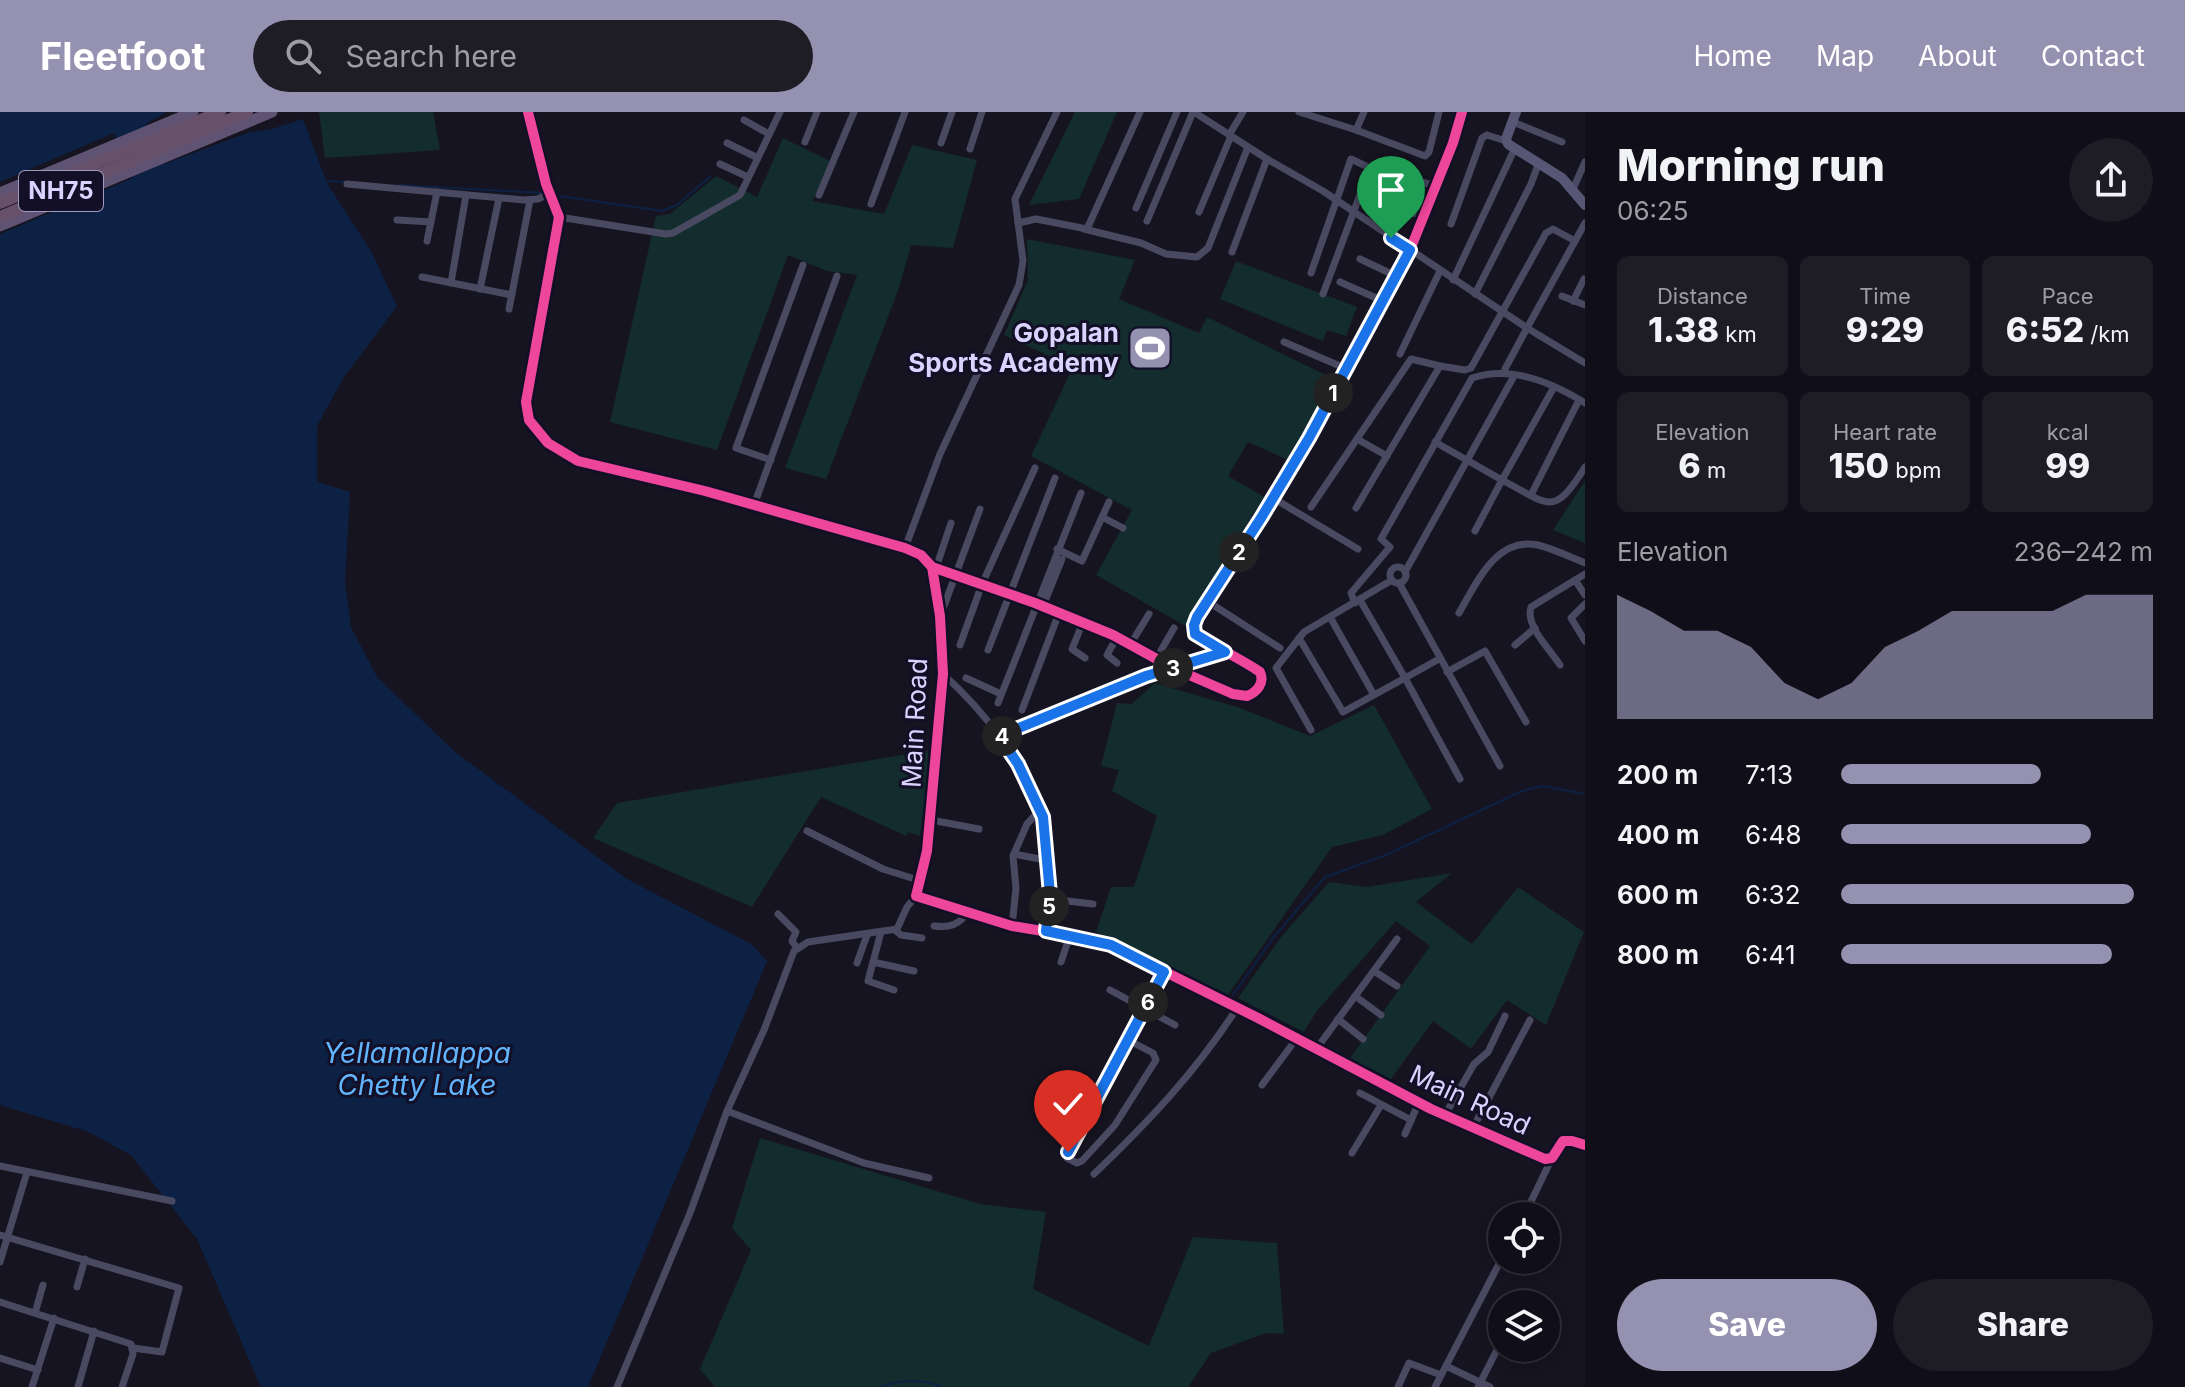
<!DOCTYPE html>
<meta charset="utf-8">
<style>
body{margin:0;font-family:Inter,sans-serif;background:#1e1d26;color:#f1f3f6;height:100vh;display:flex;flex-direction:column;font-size:30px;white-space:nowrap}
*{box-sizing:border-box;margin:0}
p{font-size:26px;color:#9c9ca2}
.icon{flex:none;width:44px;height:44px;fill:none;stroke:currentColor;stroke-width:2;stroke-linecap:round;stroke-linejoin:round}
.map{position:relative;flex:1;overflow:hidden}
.details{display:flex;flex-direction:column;background:#100f19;width:600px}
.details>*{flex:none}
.tools{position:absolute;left:1488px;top:1090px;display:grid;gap:16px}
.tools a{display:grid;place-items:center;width:72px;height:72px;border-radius:50%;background:#100f19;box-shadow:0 4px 12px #0003,0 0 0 2px #302f38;font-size:40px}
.pin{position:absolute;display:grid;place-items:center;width:68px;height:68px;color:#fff;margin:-82px -34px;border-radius:50% 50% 50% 0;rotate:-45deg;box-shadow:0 0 8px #0007}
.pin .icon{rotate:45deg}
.km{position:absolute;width:40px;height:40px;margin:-20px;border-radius:50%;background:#222;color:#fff;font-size:22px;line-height:40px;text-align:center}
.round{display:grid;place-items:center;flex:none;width:84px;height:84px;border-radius:42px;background:#1e1d26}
.overview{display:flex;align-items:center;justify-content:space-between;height:136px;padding:0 32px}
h1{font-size:44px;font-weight:800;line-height:60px}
.metrics{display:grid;grid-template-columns:repeat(3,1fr);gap:12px;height:136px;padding:8px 32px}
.metrics div{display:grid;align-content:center;border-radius:12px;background:#1e1d26;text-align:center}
.metrics b{font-size:34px;font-weight:800}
.metrics small{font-size:22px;font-weight:400}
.metrics p{font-size:22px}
.chart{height:224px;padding:16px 32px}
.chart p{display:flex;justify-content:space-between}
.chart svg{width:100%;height:144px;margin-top:8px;fill:#9591b1;opacity:.7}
.primary-button{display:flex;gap:16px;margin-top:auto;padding:16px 32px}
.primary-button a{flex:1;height:92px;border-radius:48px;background:#9591b1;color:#fff;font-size:32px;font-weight:800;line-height:92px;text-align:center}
.primary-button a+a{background:#1e1d26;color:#f1f3f6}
ul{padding:0 32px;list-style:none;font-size:26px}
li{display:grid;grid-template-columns:128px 96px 1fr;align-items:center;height:60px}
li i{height:20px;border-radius:10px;background:#9591b1}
header{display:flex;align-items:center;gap:48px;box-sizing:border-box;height:112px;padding:0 40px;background:#9591b1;color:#fff}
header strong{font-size:38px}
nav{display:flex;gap:44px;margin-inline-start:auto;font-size:28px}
.search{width:560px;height:72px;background:#1e1d26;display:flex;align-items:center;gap:20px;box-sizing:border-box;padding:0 28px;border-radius:44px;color:#9c9ca2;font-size:30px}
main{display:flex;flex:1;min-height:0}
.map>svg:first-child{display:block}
.green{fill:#132c2d}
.water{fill:#0d2144}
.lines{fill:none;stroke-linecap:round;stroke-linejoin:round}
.stream{stroke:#0d2144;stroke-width:2}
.street{stroke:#4a4962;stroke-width:7}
.secondary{stroke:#575674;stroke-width:10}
.primary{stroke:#5e5373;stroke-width:11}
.highway{stroke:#67516a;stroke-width:12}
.cycleway-casing{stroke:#130f26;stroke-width:15}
.cycleway{stroke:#ed469a;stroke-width:10}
.route-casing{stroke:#fff;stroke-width:16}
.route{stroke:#1a73e8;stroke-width:10}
.labels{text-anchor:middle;stroke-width:6;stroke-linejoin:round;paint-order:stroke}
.shield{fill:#130f26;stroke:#9e99be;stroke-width:2}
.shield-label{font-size:24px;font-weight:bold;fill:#d9d4ff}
.poi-label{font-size:26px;font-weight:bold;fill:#d9d4ff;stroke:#130f26;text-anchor:end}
.street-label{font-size:26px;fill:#d9d4ff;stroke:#130f26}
.water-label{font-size:28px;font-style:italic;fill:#62b6ff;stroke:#130f26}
</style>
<header>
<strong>Fleetfoot</strong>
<div class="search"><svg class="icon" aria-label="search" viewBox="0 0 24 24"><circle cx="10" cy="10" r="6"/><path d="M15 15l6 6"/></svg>Search here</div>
<nav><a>Home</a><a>Map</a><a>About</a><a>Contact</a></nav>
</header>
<main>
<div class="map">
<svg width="1585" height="1275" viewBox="0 0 1585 1275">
<rect width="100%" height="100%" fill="#161421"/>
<g class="green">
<polygon points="319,0 433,0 440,38 325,46"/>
<polygon points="1075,0 1117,0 1079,87 1029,93"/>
<polygon points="783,26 830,49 813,89 884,102 912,33 977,48 953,136 911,133 899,176 826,367 785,356 857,163 827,159 788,143 717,338 610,310 656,104 670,102 716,64 757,85"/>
<polygon points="1027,127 1135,148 1119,187 1199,221 1207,205 1336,268 1290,349 1248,330 1228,364 1266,386 1224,453 1189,516 1096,463 1132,398 1031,344 1073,255 1004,223 1028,168"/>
<polygon points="1236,149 1357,195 1346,224 1327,218 1323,229 1220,187"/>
<polygon points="1585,369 1585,431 1553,418"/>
<polygon points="1155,571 1240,596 1310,624 1374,593 1432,697 1383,723 1332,735 1228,883 1096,820 1111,775 1134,775 1157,704 1112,679 1119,658 1101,654 1117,591 1132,592"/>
<polygon points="932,638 920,724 908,720 906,724 821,685 752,795 593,726 617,691"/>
<polygon points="1452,761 1416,790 1472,832 1518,775 1584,820 1546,913 1507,888 1471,937 1433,909 1391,967 1350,946 1430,834 1396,809 1316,900 1304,920 1238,886 1281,825 1329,770 1367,775"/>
<polygon points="760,1026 980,1092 1046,1100 1033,1177 1149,1234 1193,1125 1277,1131 1284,1222 1266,1221 1211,1241 1188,1275 715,1275 700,1257 751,1138 732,1116"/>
</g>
<polygon class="water" points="0,0 166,0 146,12 164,52 247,21 272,17 303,7 327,71 372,141 397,194 344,265 317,314 317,370 350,380 345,470 351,515 377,565 454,639 627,767 751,832 767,849 588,1275 261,1275 197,1127 132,1044 89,1020 0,993 0,122 133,66 114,21 0,70"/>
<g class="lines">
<g class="stream">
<polyline points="326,69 344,70"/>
<polyline points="398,73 543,81"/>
<polyline points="553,83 662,99 677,93 711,64"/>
<polyline points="1233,883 1273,826 1325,765 1386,743 1522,679 1542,674 1585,682"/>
<path d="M 881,1275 C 896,1268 926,1267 941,1275"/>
</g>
<g class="street">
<polyline points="1194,0 1267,47 1323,79 1527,216 1585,111"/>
<polyline points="1299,0 1356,18 1425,44 1429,40 1439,0"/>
<polyline points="744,8 769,22"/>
<polyline points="1513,10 1562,30"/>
<polyline points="1356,18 1364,0"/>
<polyline points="1229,23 1243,0"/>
<polyline points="805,30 817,0"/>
<polyline points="727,31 758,46"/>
<polyline points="941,31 952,0"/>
<polyline points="970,37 982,0"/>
<polyline points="720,52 748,65"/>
<polyline points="347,72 524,88 538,87 550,81"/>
<polyline points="1573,77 1585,50"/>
<polyline points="819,83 854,0"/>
<polyline points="1377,88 1424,105"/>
<polyline points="871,92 905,0"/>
<polyline points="1136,96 1177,0"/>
<polyline points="1199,100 1231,24"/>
<polyline points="559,105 666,122 673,121 740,83 780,0"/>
<polyline points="397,108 431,110"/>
<polyline points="1147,109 1193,0"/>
<polyline points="1018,111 1036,107 1087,117 1140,0"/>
<polyline points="1451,112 1482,26 1487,23 1506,29"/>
<polyline points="1084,117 1141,131 1166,142 1197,145 1208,136 1248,35"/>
<polyline points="427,129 437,80"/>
<polyline points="1232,140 1267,47"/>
<polyline points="1360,147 1396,164"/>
<polyline points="1311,161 1351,47 1370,56 1436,74"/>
<polyline points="422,165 512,183"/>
<polyline points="1453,168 1515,36"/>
<polyline points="1340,170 1383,189"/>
<polyline points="451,171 466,83"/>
<polyline points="480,177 499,86"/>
<polyline points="1323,182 1370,56"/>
<polyline points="1475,182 1531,72 1539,50"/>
<polyline points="1562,184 1585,193"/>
<polyline points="1573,189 1584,167"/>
<polyline points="509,197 530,88"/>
<polyline points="1284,230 1347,257"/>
<polyline points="1400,242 1440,159"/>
<polyline points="1505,257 1527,216 1585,251"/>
<polyline points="1357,327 1387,344"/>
<polyline points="1435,330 1502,368 1554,275"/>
<polyline points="771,348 736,336 803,153"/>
<polyline points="1531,383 1579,288"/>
<polyline points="1273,386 1358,437"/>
<polyline points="754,393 837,164"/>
<polyline points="1311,395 1411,247 1440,254"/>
<polyline points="1356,396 1440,254 1465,258 1471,256 1546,121 1553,117 1575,129"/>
<polyline points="1102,405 1123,416"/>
<path d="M 1475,419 L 1502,368 C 1550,393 1553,406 1585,355"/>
<polyline points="905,436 940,342 1019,173 1023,149 1015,87 1057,0"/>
<polyline points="1057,437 1082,449 1109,390"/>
<path d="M 932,455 L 1035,491 L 1113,523 L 1173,556 L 1233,582 L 1247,584 C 1257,580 1265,571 1260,560 C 1238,545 1216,536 1195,522 L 1194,513 L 1309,326 L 1410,138 L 1453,31 L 1462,0"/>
<circle cx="1398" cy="463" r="8"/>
<polyline points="936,456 951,411"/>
<polyline points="1405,460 1514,264"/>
<polyline points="1575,468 1585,483"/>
<polyline points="1399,471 1500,654"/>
<polyline points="1360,488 1405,566 1439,547"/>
<polyline points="1207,489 1280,536"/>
<path d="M 1355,491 L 1351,481 L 1390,435 L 1381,427 L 1472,266 C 1510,253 1553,271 1585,291"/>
<polyline points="1585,492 1571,506 1585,529"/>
<polyline points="1043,494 1062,447"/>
<path d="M 1459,501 C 1476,472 1496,424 1538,433 C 1554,437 1570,445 1585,451"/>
<polyline points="941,502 980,397"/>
<polyline points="1083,510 1072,537 1085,546"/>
<polyline points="1117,525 1107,543 1117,551"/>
<polyline points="1299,526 1343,600 1374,583 1330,505"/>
<polyline points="960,533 982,472 1035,356"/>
<polyline points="1130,533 1149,502"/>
<polyline points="1515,533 1535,516"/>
<polyline points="988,538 1055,366"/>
<polyline points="1156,547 1174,516"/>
<path d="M 1560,553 C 1550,537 1525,514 1531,495 L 1585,462"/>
<polyline points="1447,560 1485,539 1526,610"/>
<path d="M 943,562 C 983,598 1026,652 1043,704 C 1047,718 1045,734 1045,748"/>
<polyline points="966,566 1001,582"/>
<polyline points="1374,583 1405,566 1460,667"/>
<polyline points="998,591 1081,381"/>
<polyline points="1022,598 1059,501"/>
<polyline points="1311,618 1276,556 1304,520 1392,468"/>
<polyline points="999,624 1146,564 1223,541"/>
<polyline points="931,708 979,717"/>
<polyline points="807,719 883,757 918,768"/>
<polyline points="1014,742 1045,748 1050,782 1046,819"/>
<polyline points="1050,787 1093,792"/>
<polyline points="778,802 796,820 792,829 797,836"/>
<path d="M 934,814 C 950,816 959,813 969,799"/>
<polyline points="1012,814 1016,776 1013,744 1027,712 1040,698"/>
<polyline points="895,818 901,823 922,826"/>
<polyline points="881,820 868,869 894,878"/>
<polyline points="873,850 914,859"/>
<polyline points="1061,850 1070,823"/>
<polyline points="857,851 867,823"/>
<polyline points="1374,859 1397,874"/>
<polyline points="1110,878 1175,913"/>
<polyline points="1355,884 1381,903"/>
<polyline points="1338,907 1363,927"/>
<path d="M 1128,928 L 1153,941 L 1156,948 L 1115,1013 L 1082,1049 L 1077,1051 L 1067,1046 L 1068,1040 C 1100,980 1132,920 1164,860"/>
<polyline points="1317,936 1397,827"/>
<polyline points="1262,973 1297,926"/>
<polyline points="1360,981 1411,1008"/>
<polyline points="727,999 864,1051 929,1066"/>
<polyline points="1445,1003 1474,952 1488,940 1505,904"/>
<polyline points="1473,1016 1530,908"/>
<polyline points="1405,1022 1419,990"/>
<polyline points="1352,1041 1381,993"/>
<polyline points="0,1054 172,1089"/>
<path d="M 1094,1062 C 1148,1010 1196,960 1237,896"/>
<polyline points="1524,1104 1552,1046"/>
<polyline points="0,1123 179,1176 162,1240 133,1236"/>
<polyline points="0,1150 27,1060"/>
<polyline points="77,1175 85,1147"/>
<polyline points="0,1190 131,1232 133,1242 122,1275"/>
<polyline points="35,1201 43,1173"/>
<polyline points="0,1246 38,1258"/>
<polyline points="1446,1254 1490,1275"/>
<polyline points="32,1275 54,1206"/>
<polyline points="78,1275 94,1219"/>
<polyline points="617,1275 690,1101 727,999 764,918 794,839 808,830 897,817 907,795 916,784"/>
<polyline points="1398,1275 1409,1251 1441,1263"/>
<polyline points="1435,1275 1502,1146"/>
<polyline points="1478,1275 1499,1234"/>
</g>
<g class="secondary">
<polyline points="528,0 546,72 559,105 526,290 529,308 548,331 578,349 705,379 905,436 921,443 932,455 940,504 943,562 927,739 916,784 1012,814 1085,826 1111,833 1258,906 1431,997 1545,1047 1552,1046 1563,1029 1572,1029 1585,1033"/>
<polyline points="1516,0 1506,27 1508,32 1562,66 1585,93"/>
</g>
<g class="primary">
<polyline points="0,81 193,0"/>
<polyline points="0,114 272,0"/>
</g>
<g class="highway">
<polyline points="0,91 220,0"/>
<polyline points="0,105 247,0"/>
</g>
<g class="cycleway-casing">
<g id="cycleway">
<polyline points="528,0 546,72 559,105 526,290 529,308 548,331 578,349 705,379 905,436 921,443 932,455 940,504 943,562 927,739 916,784 1012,814 1085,826 1111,833 1258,906 1431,997 1545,1047 1552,1046 1563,1029 1572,1029 1585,1033"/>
<path d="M 932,455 L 1035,491 L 1113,523 L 1173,556 L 1233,582 L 1247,584 C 1257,580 1265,571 1260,560 C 1238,545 1216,536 1195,522 L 1194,513 L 1309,326 L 1410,138 L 1453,31 L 1462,0"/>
</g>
</g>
<use href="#cycleway" class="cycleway"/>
</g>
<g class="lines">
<g class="route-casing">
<polyline id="route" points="1068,1040 1164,860 1111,833 1046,819 1050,782 1043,705 1018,652 999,624 1146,564 1225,540 1195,522 1194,513 1197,505 1261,406 1309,326 1410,138 1391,126"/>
</g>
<use href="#route" class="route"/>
</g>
<defs>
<g id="stadium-square" transform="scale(2.3)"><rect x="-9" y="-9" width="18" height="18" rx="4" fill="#9591b1" stroke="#130f26"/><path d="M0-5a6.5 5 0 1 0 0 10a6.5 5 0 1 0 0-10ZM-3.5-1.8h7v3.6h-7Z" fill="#fff"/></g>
</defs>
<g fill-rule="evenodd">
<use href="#stadium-square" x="1150" y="236"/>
</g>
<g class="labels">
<rect class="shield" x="19" y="59" width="84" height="40" rx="6"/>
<g class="shield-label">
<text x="61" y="87">NH75</text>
</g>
<g class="poi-label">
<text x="1119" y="230">Gopalan<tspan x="1119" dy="30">Sports Academy</tspan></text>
</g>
<g class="street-label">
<text transform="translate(915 611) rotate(-87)" y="9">Main Road</text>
<text transform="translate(1470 988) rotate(25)" y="9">Main Road</text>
</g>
<g class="water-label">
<text x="417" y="951">Yellamallappa<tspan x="417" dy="32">Chetty Lake</tspan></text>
</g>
</g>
</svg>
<div class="tools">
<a><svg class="icon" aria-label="locate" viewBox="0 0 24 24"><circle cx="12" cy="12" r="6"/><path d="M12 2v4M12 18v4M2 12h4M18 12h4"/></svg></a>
<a><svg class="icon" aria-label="layers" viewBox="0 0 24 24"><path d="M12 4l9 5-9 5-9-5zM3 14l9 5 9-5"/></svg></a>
</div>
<div class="pin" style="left:1391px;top:126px;background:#1e9e55"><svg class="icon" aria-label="arrive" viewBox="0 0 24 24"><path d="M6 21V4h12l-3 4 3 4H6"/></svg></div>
<div class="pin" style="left:1068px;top:1040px;background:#d93025"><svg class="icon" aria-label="check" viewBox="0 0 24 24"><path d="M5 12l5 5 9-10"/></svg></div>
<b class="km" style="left:1333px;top:281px">1</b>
<b class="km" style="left:1239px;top:440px">2</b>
<b class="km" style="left:1173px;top:556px">3</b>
<b class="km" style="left:1002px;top:624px">4</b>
<b class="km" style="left:1049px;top:794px">5</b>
<b class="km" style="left:1148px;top:890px">6</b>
</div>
<section class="details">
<div class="overview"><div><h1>Morning run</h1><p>06:25</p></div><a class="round"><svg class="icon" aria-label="share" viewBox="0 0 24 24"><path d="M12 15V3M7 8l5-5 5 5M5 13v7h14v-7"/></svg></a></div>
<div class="metrics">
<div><p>Distance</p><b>1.38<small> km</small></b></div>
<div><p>Time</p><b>9:29</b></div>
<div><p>Pace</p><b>6:52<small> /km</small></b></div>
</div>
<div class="metrics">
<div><p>Elevation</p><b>6<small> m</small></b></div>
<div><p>Heart rate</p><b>150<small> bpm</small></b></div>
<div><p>kcal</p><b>99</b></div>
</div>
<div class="chart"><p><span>Elevation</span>236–242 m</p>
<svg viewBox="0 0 160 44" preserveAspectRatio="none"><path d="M0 44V6L10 11L20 17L30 17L40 22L50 33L60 38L70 33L80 22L90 17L100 11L110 11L120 11L130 11L140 6L150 6L160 6V44z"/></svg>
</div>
<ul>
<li><b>200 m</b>7:13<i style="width:64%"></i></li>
<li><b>400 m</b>6:48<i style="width:80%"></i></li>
<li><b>600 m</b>6:32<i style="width:94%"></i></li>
<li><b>800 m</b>6:41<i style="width:87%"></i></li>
</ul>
<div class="primary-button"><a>Save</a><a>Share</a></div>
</section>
</main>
